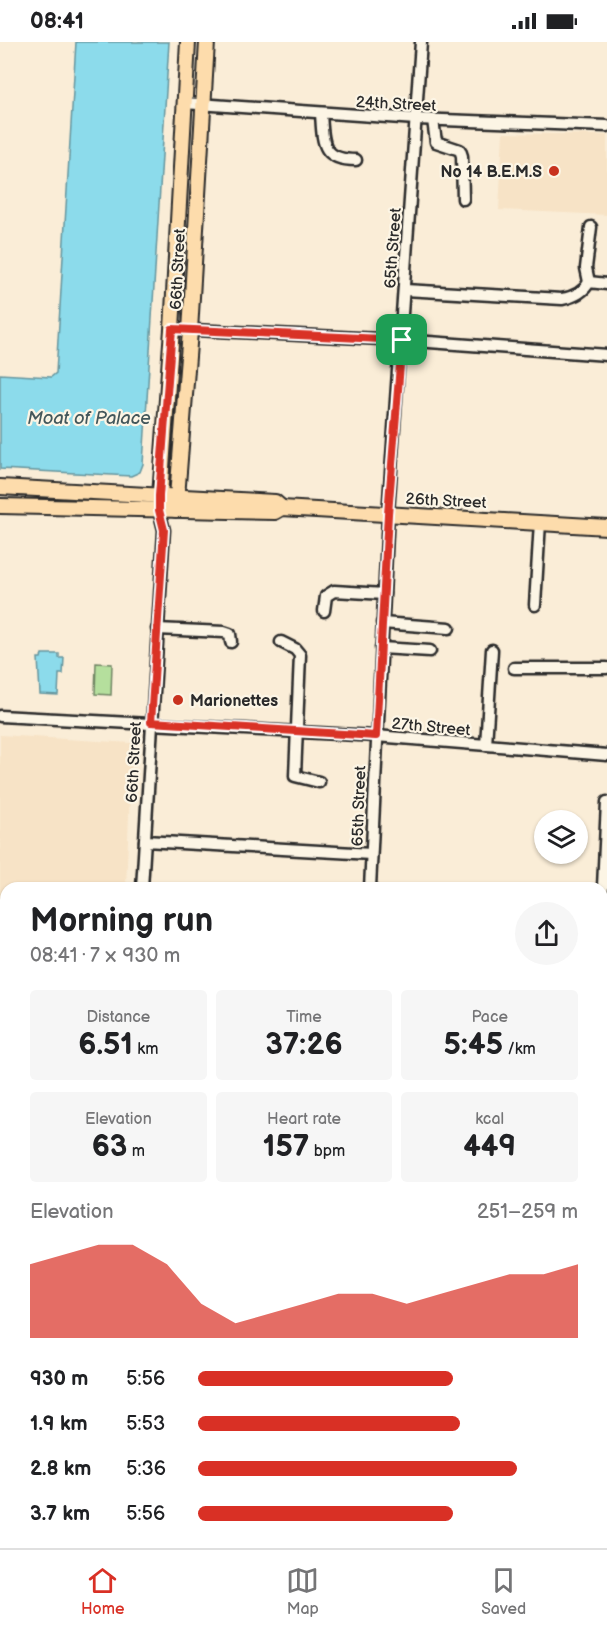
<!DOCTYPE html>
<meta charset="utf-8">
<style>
body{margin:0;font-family:"Balsamiq Sans",sans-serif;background:#f6f6f6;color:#202124;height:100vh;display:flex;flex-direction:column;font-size:22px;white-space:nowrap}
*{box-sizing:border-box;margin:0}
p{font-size:20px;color:#757577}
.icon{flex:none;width:33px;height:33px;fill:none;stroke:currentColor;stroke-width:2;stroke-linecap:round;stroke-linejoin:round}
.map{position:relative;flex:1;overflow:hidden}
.side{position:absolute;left:0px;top:840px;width:608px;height:666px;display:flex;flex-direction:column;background:#fff;border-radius:18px 18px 0 0;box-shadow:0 2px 4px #0004}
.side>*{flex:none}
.buttons{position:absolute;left:534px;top:768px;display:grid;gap:12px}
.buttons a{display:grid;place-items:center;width:54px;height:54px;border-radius:50%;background:#fff;box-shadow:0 2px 4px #0004;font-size:30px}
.pin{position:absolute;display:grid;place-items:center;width:51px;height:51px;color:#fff;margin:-26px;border-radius:12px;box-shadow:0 3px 9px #0006}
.round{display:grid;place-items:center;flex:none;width:63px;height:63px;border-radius:32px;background:#f6f6f6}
.headline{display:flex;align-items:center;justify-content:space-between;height:102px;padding:0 30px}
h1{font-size:33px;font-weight:800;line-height:45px}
.metrics{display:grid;grid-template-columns:repeat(3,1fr);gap:9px;height:102px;padding:6px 30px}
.metrics div{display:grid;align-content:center;border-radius:6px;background:#f6f6f6;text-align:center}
.metrics b{font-size:30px;font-weight:800}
.metrics small{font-size:16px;font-weight:400}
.metrics p{font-size:16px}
.chart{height:168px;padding:12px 30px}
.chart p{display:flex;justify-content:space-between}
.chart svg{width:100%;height:108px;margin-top:6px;fill:#d93025;opacity:.7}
ul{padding:0 30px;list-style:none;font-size:20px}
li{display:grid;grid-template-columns:96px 72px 1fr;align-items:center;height:45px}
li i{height:15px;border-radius:8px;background:#d93025}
.status{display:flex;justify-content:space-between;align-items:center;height:42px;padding:0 30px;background:#fff;direction:ltr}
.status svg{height:16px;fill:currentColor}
.tabs{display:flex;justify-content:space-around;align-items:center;height:84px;border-top:2px solid #e0e0e0;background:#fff;font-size:16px;color:#757577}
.tabs a{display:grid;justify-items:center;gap:3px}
.tabs .on{color:#d93025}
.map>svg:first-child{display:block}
.built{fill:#f7e3c6}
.green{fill:#b5df9d;stroke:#708564;stroke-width:1.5}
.water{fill:#8cdbeb;stroke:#65959e;stroke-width:1.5}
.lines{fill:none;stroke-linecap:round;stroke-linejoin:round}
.canal{stroke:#8cdbeb;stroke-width:9}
.minor-casing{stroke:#2b2b2b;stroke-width:15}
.major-casing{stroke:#2b2b2b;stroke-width:18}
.minor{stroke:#fcf5e5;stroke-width:10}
.major{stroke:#fddcac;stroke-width:14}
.route-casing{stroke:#fff;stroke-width:12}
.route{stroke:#d93025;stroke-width:8}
.poi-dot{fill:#c8321e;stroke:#fcf5e5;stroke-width:2}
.labels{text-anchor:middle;stroke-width:4.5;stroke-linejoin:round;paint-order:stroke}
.street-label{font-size:16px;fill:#2b2b2b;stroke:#fcf5e5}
.poi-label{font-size:16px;font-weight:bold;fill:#2b2b2b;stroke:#fcf5e5;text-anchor:end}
.water-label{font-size:18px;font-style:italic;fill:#43575b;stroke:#fcf5e5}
</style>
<div class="status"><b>08:41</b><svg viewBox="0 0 49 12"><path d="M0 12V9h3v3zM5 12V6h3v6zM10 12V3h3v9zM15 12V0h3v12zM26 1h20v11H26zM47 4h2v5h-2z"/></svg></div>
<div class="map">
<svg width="607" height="1506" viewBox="0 0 607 1506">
<rect width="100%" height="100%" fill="#faedd7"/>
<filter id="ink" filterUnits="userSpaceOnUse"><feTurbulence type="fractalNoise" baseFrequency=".0167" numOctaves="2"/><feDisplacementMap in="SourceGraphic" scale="12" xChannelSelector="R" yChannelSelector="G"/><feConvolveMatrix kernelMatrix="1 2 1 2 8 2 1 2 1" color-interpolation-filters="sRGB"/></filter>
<g filter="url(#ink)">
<g class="built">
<polygon points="503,91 607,93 607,173 499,168"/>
<polygon points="0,693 132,701 126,846 6,846 6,892 0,892"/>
<rect x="0" y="922" width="6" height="202"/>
</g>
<polygon class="green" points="96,621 112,622 111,653 95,652"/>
<g class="water">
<polygon points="76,0 169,0 143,422 140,430 131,434 0,427 0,332 51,335 56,331"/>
<polygon points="42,612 59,612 59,616 64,616 63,632 59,632 58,653 40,652 38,616 41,616"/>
</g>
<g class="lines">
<g class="canal">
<polyline points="602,1293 607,1105"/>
<polyline points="584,1506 585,1500"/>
</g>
<g class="minor-casing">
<g id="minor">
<polyline points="184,61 416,77 607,84"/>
<path d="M 321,71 C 323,100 321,118 356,118"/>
<polyline points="433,78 436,100 460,108 462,114 463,157"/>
<polyline points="589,240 586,226 591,185"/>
<path d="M 405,248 L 562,257 C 573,255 584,250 589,240 L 607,242"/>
<polyline points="172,287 402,298 607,313"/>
<polyline points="535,563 540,480"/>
<polyline points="324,569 326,554 334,549 384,552"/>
<polyline points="382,581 449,586"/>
<polyline points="157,587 224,590 230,592 231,600"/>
<polyline points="281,600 295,607 300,613 295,734 319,740"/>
<polyline points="381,606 430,609"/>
<polyline points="514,626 607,626"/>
<polyline points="0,674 376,694 607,713"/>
<polyline points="486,703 492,608"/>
<polyline points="145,799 371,812"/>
<polyline points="142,846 164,488 159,468"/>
<polyline points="370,846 388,472 421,0"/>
<polyline points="602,866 607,760"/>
<polyline points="0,906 6,906"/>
<polyline points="602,946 607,947"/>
<polyline points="0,1138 6,1139"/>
<polyline points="602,1180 607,1180"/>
<polyline points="0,1208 6,1208"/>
<polyline points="0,1235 6,1236"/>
<polyline points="0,1287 3,1287"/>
<polyline points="602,1483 607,1412"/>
<polyline points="178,1500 180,1502"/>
<polyline points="102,1506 102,1500"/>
<polyline points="252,1506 259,1501 317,1506"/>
<polyline points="334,1506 334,1500"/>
<polyline points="570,1506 571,1500"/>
<polyline points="600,1506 600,1500"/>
</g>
</g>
<g class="major-casing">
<g id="major">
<polyline points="0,445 275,460 282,466"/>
<polyline points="0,464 275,470 282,466 607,485"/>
<polyline points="159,468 172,287 188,0"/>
<polyline points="176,468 190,289 207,0"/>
<polyline points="0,1362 6,1362"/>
<polyline points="602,1389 607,1389"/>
<polyline points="602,1400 607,1400"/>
</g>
</g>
<use href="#minor" class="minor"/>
<use href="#major" class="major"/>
</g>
</g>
<g class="lines" filter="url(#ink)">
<g class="route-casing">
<polygon id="route" points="172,287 402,298 388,472 376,694 151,680 164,488 159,468 159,454"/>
</g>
<use href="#route" class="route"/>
</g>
<g class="poi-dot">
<circle cx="554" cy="129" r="6"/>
<circle cx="178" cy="658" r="6"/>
</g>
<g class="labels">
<g class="street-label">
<text transform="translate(396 61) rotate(3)" y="6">24th Street</text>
<text transform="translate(392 206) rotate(-86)" y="6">65th Street</text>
<text transform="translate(177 227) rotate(-87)" y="6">66th Street</text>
<text transform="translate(446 458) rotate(3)" y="6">26th Street</text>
<text transform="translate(431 684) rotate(5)" y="6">27th Street</text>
<text transform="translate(133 720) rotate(-87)" y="6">66th Street</text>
<text transform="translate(358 764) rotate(-88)" y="6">65th Street</text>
</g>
<g class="poi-label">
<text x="542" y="135">No 14 B.E.M.S</text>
<text x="190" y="664" text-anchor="start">Marionettes</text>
</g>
<g class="water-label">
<text x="89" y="382">Moat of Palace</text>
</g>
</g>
</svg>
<div class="buttons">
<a><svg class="icon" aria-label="layers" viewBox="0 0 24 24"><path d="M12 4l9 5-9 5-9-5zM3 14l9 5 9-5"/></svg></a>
</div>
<div class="pin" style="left:402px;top:298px;background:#1e9e55"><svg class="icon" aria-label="arrive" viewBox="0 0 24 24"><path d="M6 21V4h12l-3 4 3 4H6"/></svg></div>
<section class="side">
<div class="headline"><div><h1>Morning run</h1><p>08:41 · 7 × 930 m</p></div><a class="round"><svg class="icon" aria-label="share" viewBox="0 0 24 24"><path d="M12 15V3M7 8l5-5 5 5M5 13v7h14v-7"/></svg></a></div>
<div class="metrics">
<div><p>Distance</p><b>6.51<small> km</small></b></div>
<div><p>Time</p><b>37:26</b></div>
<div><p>Pace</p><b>5:45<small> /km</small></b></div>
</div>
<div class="metrics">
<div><p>Elevation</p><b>63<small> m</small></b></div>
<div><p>Heart rate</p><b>157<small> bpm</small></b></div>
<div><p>kcal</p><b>449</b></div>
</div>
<div class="chart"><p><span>Elevation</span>251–259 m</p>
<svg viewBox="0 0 160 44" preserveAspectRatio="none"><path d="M0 44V14L10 10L20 6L30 6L40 14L50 30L60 38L70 34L80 30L90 26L100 26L110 30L120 26L130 22L140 18L150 18L160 14V44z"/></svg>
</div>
<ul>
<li><b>930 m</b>5:56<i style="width:67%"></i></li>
<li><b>1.9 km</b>5:53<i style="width:69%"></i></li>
<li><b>2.8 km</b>5:36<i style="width:84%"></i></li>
<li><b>3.7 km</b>5:56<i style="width:67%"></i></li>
</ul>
</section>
</div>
<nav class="tabs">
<a class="on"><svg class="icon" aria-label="home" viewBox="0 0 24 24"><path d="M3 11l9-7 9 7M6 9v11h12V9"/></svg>Home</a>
<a><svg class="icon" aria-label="map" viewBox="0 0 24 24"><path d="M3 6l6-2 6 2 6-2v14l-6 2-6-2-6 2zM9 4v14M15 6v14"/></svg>Map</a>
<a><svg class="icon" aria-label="saved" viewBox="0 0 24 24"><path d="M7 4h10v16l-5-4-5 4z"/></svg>Saved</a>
</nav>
